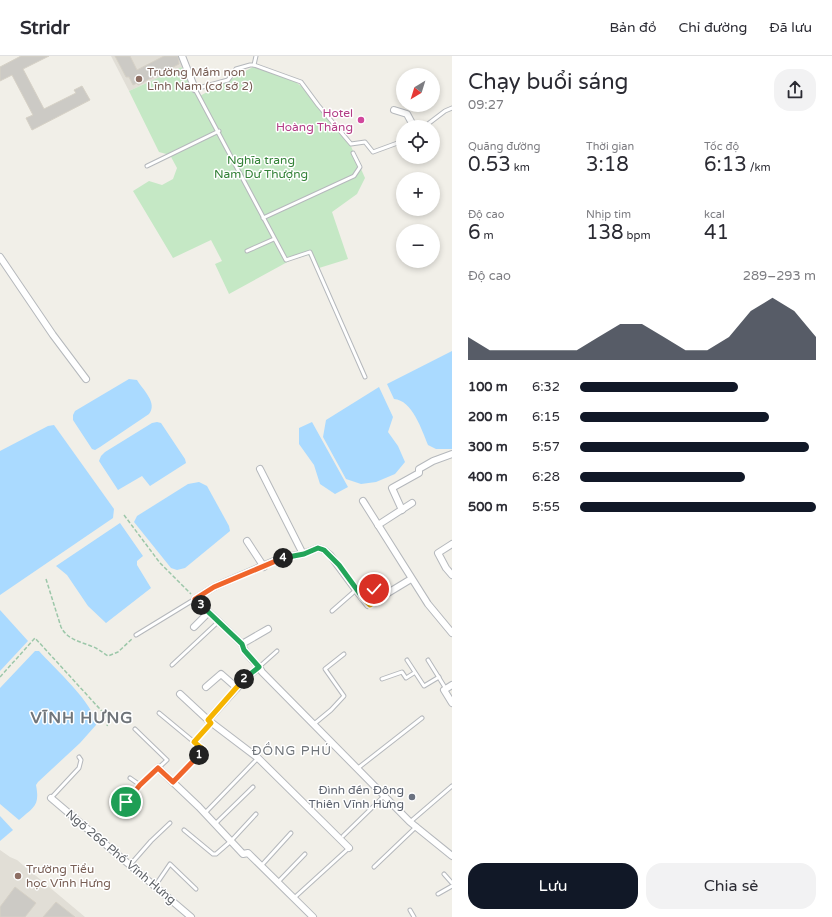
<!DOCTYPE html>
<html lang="vi">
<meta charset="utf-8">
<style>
body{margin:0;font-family:"Varela Round",sans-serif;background:#f2f2f3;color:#2b2b33;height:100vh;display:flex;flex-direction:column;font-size:15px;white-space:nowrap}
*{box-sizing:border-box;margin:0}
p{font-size:13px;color:#7c7c81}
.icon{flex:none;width:22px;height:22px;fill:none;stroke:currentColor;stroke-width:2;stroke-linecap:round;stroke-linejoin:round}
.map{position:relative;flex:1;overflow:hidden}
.panel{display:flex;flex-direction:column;background:#fff;width:380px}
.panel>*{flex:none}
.needle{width:26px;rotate:218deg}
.buttons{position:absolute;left:396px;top:12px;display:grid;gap:8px}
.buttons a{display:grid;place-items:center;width:44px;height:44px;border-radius:50%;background:#fff;box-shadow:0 2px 6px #0003;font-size:20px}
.pin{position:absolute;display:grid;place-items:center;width:34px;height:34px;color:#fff;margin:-17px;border:2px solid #fff;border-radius:50%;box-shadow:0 1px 4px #0007}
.km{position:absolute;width:20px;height:20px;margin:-10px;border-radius:50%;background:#222;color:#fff;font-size:11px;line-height:20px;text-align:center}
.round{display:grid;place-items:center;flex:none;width:42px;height:42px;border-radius:16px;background:#f2f2f3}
.overview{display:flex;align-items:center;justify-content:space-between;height:68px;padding:0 16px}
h1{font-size:22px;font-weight:600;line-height:30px}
.metrics{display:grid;grid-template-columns:repeat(3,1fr);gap:6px;height:68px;padding:4px 16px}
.metrics div{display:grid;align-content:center}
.metrics b{font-size:20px;font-weight:600}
.metrics small{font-size:11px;font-weight:400}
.metrics p{font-size:11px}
.chart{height:112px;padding:8px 16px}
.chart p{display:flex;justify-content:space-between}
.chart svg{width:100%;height:72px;margin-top:4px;fill:#111827;opacity:.7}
.cta{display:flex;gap:8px;margin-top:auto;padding:8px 16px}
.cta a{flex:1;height:46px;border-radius:16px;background:#111827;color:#fff;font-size:16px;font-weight:600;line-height:46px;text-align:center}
.cta a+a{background:#f2f2f3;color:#2b2b33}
ul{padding:0 16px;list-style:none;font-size:13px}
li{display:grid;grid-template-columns:64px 48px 1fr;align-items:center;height:30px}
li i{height:10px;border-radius:5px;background:#111827}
header{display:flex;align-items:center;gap:24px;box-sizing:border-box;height:56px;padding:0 20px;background:#fff;border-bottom:1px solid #e1e1e2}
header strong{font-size:19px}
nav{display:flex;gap:22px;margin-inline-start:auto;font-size:14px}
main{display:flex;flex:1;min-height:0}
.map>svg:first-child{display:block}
.education{fill:#e1ded6}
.green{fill:#c5e8c5}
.water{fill:#aadaff}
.building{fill:#cccac5;stroke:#d6d1c6}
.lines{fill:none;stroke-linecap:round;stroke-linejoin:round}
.service-casing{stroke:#b5b8bc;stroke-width:5}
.minor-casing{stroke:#b5b8bc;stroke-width:8}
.path{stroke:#9cc7a9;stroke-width:1.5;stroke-dasharray:4 2;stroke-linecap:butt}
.service{stroke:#fff;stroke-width:3}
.minor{stroke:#fff;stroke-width:6}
.split-1-casing{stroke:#fff;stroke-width:8}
.split-2-casing{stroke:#fff;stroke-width:8}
.split-3-casing{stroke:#fff;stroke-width:8}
.split-4-casing{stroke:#fff;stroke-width:8}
.split-5-casing{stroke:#fff;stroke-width:8}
.split-6-casing{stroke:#fff;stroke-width:8}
.split-1{stroke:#f0652b;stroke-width:5}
.split-2{stroke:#f5b400;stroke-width:5}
.split-3{stroke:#22a559;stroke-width:5}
.split-4{stroke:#f0652b;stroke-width:5}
.split-5{stroke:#22a559;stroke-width:5}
.split-6{stroke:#f5b400;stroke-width:5}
.education-dot{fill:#8d6e63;stroke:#fff;stroke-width:1.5}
.hotel-dot{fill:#d1479c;stroke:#fff;stroke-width:1.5}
.worship-dot{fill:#6b7280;stroke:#fff;stroke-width:1.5}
.labels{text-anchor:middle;stroke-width:3;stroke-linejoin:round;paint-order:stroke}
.education-label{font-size:12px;fill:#785e54;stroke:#fff;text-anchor:start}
.hotel-label{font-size:12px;fill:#b23c85;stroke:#fff;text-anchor:end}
.park-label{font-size:12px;fill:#348238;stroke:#fff}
.worship-label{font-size:12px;fill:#5b616d;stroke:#fff;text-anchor:end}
.street-label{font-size:12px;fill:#5f6368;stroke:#fff}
.neighbourhood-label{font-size:13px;letter-spacing:1px;fill:#70757a;stroke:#fff}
.district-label{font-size:16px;font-weight:bold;letter-spacing:1px;fill:#70757a;stroke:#fff}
</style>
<header>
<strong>Stridr</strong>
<nav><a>Bản đồ</a><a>Chỉ đường</a><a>Đã lưu</a></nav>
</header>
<main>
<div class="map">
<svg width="452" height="861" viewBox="0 0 452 861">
<rect width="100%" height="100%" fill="#f1efe8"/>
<g class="education">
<polygon points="111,0 180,0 182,11 129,35"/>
<polygon points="0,794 10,801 17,804 85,861 0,861"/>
</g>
<polygon class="green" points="182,11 198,41 253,11 292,23 307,35 350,88 365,122 357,138 332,156 348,203 319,212 308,199 291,204 229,238 215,208 222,205 211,184 173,202 133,135 149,125 162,129 173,123 177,112 170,99 159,96 129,35"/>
<g class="water">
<path d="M 452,295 L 452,393 L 436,393 L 428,389 C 422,374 412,344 394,343 L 387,328 Z"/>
<path d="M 129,323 L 137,324 C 143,334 158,347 149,358 L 100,391 L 95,394 L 92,393 L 73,364 L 73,359 L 75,355 Z"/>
<polygon points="379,331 393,361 388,376 398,390 405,406 395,418 376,426 361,428 346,423 323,381 326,364"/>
<polygon points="157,366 161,367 185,403 186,407 150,430 142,420 118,434 99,405 101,400 105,396 152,367"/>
<polygon points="312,366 348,431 335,438 320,428 314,409 299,388 299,372"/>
<polygon points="54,369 114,453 113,462 0,539 0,395 48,370"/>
<polygon points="199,426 207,430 229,470 230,475 185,512 177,514 171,512 134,466 137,460 188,428"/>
<polygon points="120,467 143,500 137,505 137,509 151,532 106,567 88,550 67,519 56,510"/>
<polygon points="0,554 28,585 0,615"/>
<path d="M 35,595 L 39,595 C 54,612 95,648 96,669 L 80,687 L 38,726 L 36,729 C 40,750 34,751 19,764 L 0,748 L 0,632 Z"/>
<polygon points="0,760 13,774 0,785"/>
</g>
<g class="building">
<polygon points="21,0 49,0 23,13 44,53 76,37 74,34 82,30 90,44 32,74 26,62 33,59 12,19 0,25 0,11"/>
<polygon points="115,0 130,0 137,14 164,0 178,0 179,8 138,29 137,27 133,29 129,21 126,21"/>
<polygon points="15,831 36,847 25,861 0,861 0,851"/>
<polygon points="56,846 75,861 43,861"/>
</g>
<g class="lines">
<g class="service-casing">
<g id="service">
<polyline points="254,9 256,0"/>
<polyline points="424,71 445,55 452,52"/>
<polyline points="147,110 219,75"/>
<polyline points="263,162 354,120 360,111 353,97"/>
<polyline points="247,195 274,183"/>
<polyline points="365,321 310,196 286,204 195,33 228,24 236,13 250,9 254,9 301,26 318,49 351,88 365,86 373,96 403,85"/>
<polyline points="374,533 381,542"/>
<polyline points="332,555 356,534"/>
<polyline points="136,579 195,543"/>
<polyline points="407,604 424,630 439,621"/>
<polyline points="428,604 446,633"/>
<polyline points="172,609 218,566"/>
<polyline points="259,611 277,595"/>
<polyline points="382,623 402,616 406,622 414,617"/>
<polyline points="159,657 194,686 211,667"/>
<polyline points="314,668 331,654 344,640 325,613 344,598"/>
<polyline points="358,712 422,662"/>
<polyline points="130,722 140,729 167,704 135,673"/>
<polyline points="173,726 204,694 194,686"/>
<polyline points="51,742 79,712 81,704 79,701"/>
<polyline points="126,746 140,729"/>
<polyline points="205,757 258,702"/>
<polyline points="410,766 452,730"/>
<polyline points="215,768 253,731"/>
<polyline points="184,774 213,798 216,798 231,785 256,758"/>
<polyline points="343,780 384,740"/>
<polyline points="130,809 151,785 170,767"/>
<polyline points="261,810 291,777"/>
<polyline points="374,811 417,770"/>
<polyline points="444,818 452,827"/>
<polyline points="278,826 305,798"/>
<polyline points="155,830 170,808 196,833"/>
<polyline points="438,838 452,830"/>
<polyline points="294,842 349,792"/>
<polyline points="410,854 414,861"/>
</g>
</g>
<g class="minor-casing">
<g id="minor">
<polyline points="182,0 195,33"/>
<polyline points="394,54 407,58 414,71"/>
<polyline points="0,201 53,279 86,323"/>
<polyline points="260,413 303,498"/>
<polyline points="363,445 428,548 452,577"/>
<polyline points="402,454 392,432 419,417 419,413 433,405 452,398"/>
<polyline points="378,469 412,447"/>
<polyline points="247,485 264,511"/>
<polyline points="452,488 438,497 446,512 452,519"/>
<path d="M 411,523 L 368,549 L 356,534 L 330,499 L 324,494 L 318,492 L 303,498 L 281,502 L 214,531 L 195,543 L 242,588 C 245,600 257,606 262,616 L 410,766 L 452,800"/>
<polyline points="194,571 208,557"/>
<polyline points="242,588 268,573"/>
<polyline points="452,629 444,634 452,647"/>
<polyline points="206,631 221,618 237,632"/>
<polyline points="180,638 208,664 258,702 349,792"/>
<polyline points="208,664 245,623 259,611"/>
<polyline points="158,712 199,751 243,798 248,797 313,861"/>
<polyline points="51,742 191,861"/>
</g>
</g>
<g class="path">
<polyline points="124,459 160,507 191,538"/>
<path d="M 46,523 L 61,571 C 67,583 78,585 91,590 C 97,592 102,596 108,600 L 118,596 L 133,582"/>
<polyline points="0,621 35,582 109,663 107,670"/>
</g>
<use href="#service" class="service"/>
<use href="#minor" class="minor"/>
</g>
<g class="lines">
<g class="split-1-casing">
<polyline id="split-1" points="126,746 140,729 158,712 173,726 199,699"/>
</g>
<g class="split-2-casing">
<polyline id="split-2" points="199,699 204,694 194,686 211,667 208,664 244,623"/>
</g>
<g class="split-3-casing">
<polyline id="split-3" points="201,549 242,588 244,594 259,611 244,623"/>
</g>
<g class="split-4-casing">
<polyline id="split-4" points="201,549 195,543 214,531 283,502"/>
</g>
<g class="split-5-casing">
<polyline id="split-5" points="283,502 304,498 318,492 324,494 339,509 363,542"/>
</g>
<g class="split-6-casing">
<polyline id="split-6" points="363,542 370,549 381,542 374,533"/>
</g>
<use href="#split-1" class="split-1"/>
<use href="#split-2" class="split-2"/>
<use href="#split-3" class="split-3"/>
<use href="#split-4" class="split-4"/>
<use href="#split-5" class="split-5"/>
<use href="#split-6" class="split-6"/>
</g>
<g class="education-dot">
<circle cx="139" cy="23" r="4"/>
<circle cx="18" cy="820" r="4"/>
</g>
<circle class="hotel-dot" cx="361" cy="64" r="4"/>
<circle class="worship-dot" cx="412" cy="741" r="4"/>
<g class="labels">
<g class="education-label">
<text x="147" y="20">Trường Mầm non<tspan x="147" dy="14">Lĩnh Nam (cơ sở 2)</tspan></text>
<text x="26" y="817">Trường Tiểu<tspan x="26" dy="14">học Vĩnh Hưng</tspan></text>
</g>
<g class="hotel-label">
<text x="353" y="61">Hotel<tspan x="353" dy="14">Hoàng Thắng</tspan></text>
</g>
<g class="park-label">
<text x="261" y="108">Nghĩa trang<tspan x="261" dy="14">Nam Dư Thượng</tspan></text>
</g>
<g class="worship-label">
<text x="404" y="738">Đình đền Đông<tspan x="404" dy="14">Thiên Vĩnh Hưng</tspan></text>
</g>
<g class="street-label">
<text transform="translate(121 801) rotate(40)" y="4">Ngõ 266 Phố Vĩnh Hưng</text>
</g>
<g class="neighbourhood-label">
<text x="292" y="699">ĐỒNG PHÚ</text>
</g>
<g class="district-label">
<text x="82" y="667">VĨNH HƯNG</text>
</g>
</g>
</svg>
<div class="buttons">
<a><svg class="needle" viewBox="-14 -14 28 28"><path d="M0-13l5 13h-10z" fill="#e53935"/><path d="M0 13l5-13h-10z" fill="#7c7c81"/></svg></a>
<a><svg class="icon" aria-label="locate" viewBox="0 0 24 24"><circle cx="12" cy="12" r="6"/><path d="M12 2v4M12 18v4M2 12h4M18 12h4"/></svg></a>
<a>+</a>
<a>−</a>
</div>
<div class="pin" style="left:126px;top:746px;background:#1e9e55"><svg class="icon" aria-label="arrive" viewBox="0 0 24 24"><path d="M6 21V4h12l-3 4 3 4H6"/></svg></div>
<div class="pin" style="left:374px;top:533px;background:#d93025"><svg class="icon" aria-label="check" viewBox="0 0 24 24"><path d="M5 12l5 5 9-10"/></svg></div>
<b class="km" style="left:199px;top:699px">1</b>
<b class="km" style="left:244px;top:623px">2</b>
<b class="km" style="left:201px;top:549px">3</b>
<b class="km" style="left:283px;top:502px">4</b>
</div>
<section class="panel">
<div class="overview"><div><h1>Chạy buổi sáng</h1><p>09:27</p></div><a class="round"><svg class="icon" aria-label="share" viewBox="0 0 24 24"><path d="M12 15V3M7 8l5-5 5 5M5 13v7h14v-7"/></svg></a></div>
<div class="metrics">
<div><p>Quãng đường</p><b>0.53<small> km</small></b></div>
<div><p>Thời gian</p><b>3:18</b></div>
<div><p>Tốc độ</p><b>6:13<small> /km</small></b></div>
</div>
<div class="metrics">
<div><p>Độ cao</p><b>6<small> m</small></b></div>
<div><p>Nhịp tim</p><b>138<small> bpm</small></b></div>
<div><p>kcal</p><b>41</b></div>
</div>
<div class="chart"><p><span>Độ cao</span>289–293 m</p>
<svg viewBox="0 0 160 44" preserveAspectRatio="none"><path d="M0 44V30L10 38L20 38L30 38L40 38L50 38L60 30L70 22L80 22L90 30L100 38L110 38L120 30L130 14L140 6L150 14L160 30V44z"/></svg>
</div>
<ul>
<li><b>100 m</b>6:32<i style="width:67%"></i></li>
<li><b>200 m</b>6:15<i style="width:80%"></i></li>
<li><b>300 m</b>5:57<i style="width:97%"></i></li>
<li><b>400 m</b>6:28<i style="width:70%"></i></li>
<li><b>500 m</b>5:55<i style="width:100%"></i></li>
</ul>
<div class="cta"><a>Lưu</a><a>Chia sẻ</a></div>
</section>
</main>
